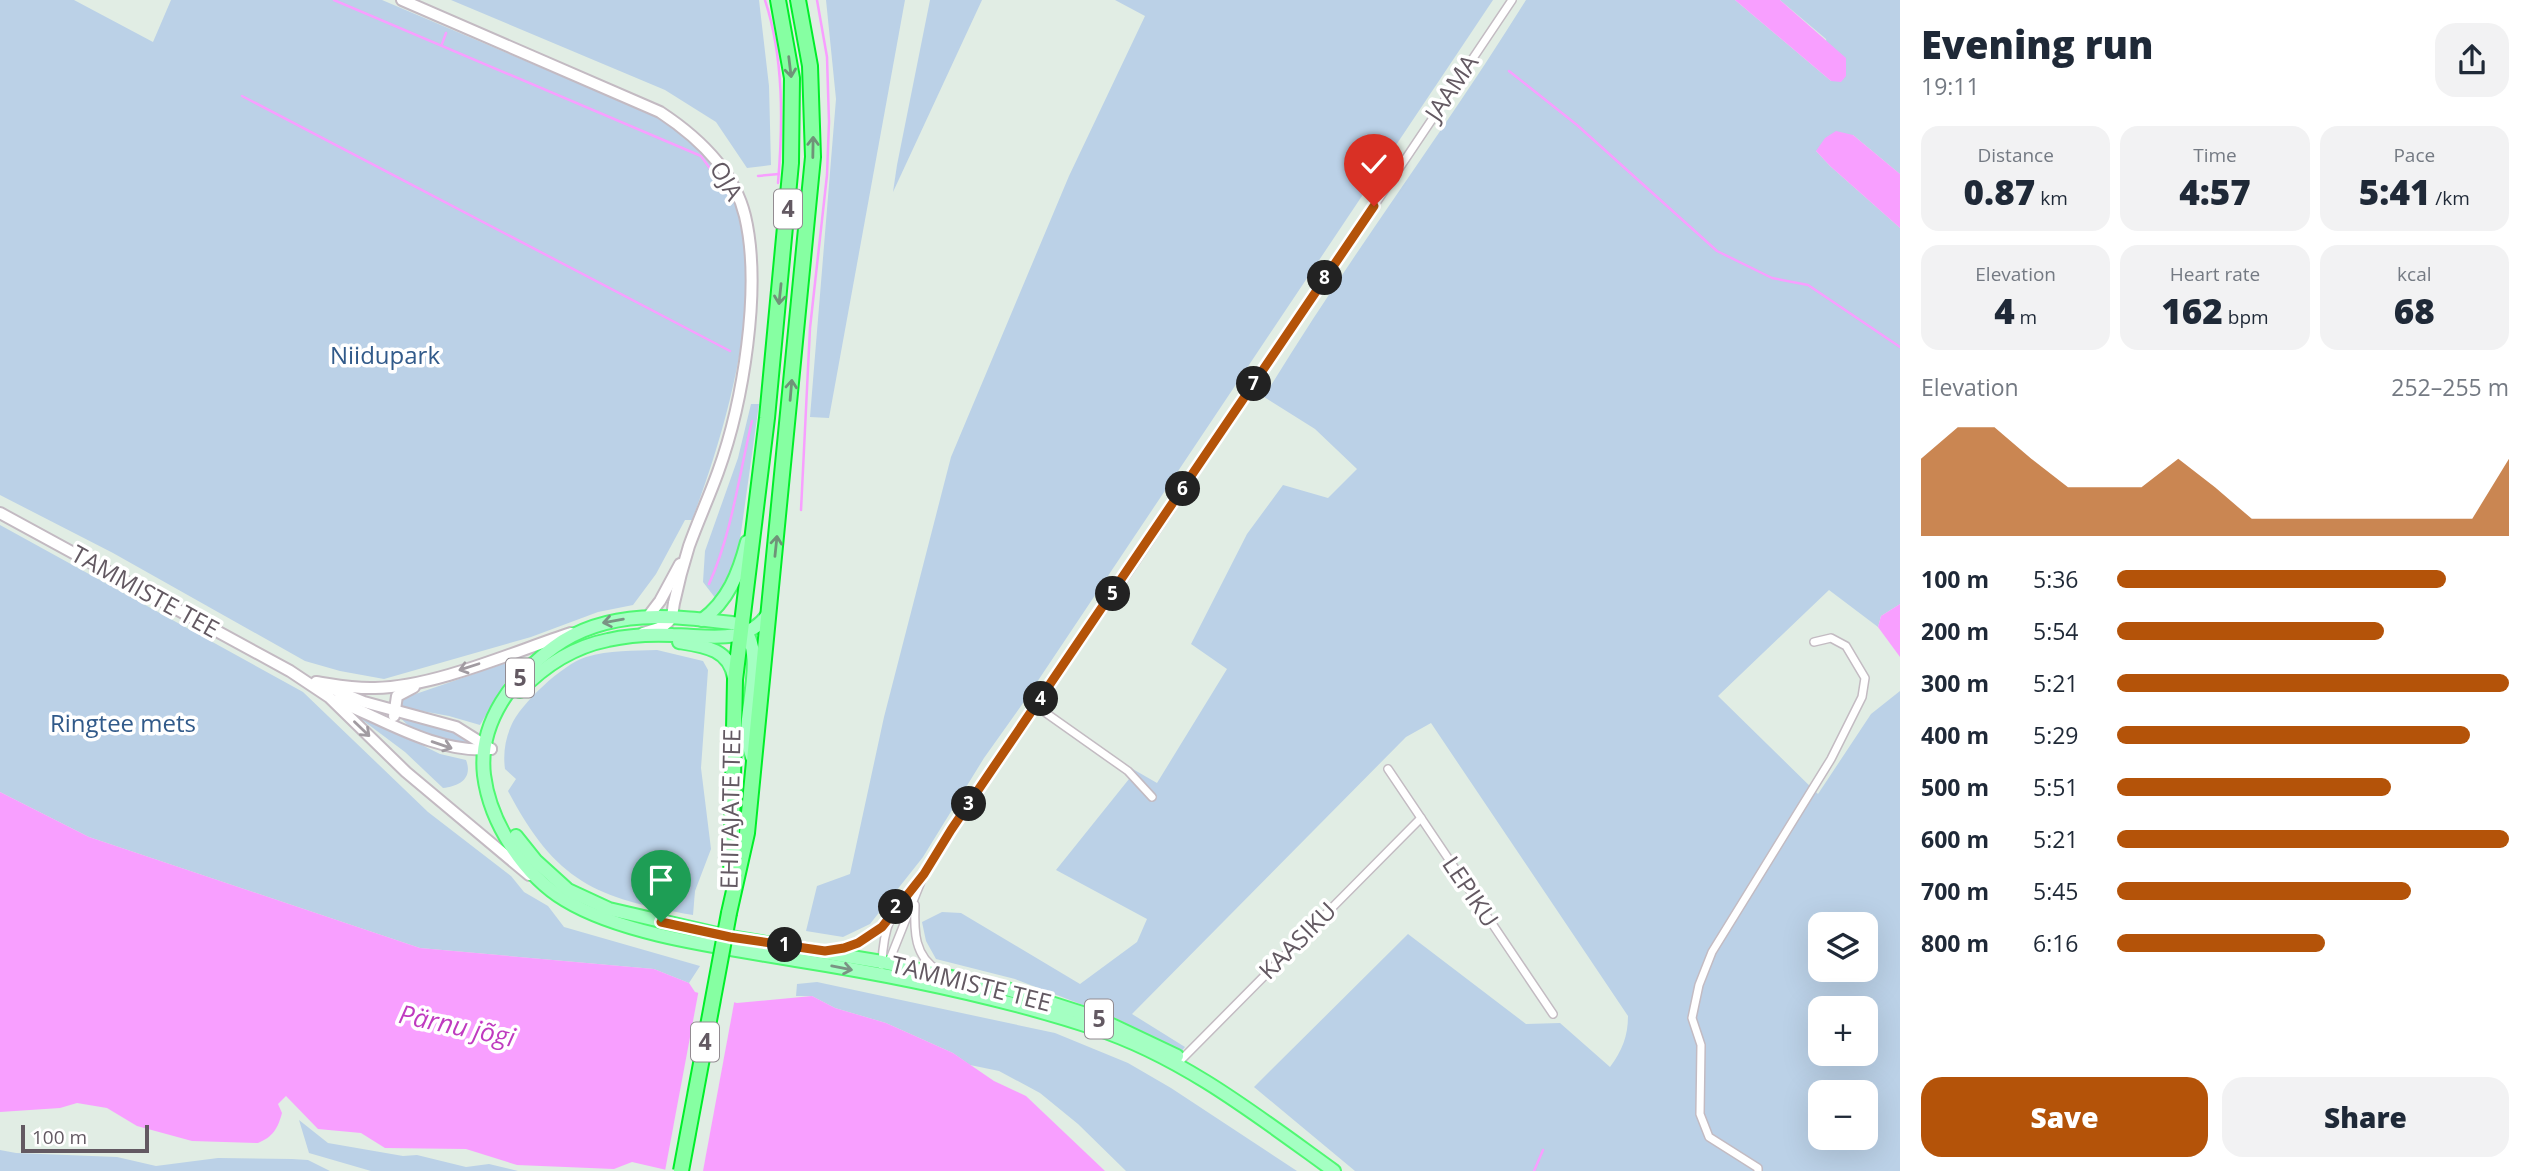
<!DOCTYPE html>
<meta charset="utf-8">
<style>
body{margin:0;font-family:"Open Sans",sans-serif;background:#f2f2f3;color:#1f2937;height:100vh;display:flex;flex-direction:column;font-size:26px;white-space:nowrap}
*{box-sizing:border-box;margin:0}
p{font-size:23px;color:#747a83}
.icon{flex:none;width:38px;height:38px;fill:none;stroke:currentColor;stroke-width:2;stroke-linecap:round;stroke-linejoin:round}
.map{position:relative;flex:1;overflow:hidden}
.sheet{display:flex;flex-direction:column;background:#fff;width:630px}
.sheet>*{flex:none}
.fabs{position:absolute;left:1808px;top:912px;display:grid;gap:14px}
.fabs a{display:grid;place-items:center;width:70px;height:70px;border-radius:14px;background:#fff;box-shadow:0 7px 28px #0002;font-size:35px}
.scale{position:absolute;left:21px;bottom:18px;width:128px;box-sizing:border-box;padding-left:7px;border:4px solid #635962;border-top:0;font-size:19px;line-height:24px;white-space:nowrap;color:#635962;-webkit-text-stroke:5px #fff;paint-order:stroke}
.pin{position:absolute;display:grid;place-items:center;width:60px;height:60px;color:#fff;margin:-72px -30px;border-radius:50% 50% 50% 0;rotate:-45deg;box-shadow:0 0 7px #0007}
.pin .icon{rotate:45deg}
.km{position:absolute;width:35px;height:35px;margin:-18px;border-radius:50%;background:#222;color:#fff;font-size:19px;line-height:35px;text-align:center}
.round{display:grid;place-items:center;flex:none;width:74px;height:74px;border-radius:21px;background:#f2f2f3}
.head{display:flex;align-items:center;justify-content:space-between;height:119px;padding:0 21px}
h1{font-size:38px;font-weight:800;line-height:52px}
.stats{display:grid;grid-template-columns:repeat(3,1fr);gap:10px;height:119px;padding:7px 21px}
.stats div{display:grid;align-content:center;border-radius:18px;background:#f2f2f3;text-align:center}
.stats b{font-size:35px;font-weight:800}
.stats small{font-size:19px;font-weight:400}
.stats p{font-size:19px}
.chart{height:196px;padding:14px 21px}
.chart p{display:flex;justify-content:space-between}
.chart svg{width:100%;height:126px;margin-top:7px;fill:#b45309;opacity:.7}
.button{display:flex;gap:14px;margin-top:auto;padding:14px 21px}
.button a{flex:1;height:80px;border-radius:21px;background:#b45309;color:#fff;font-size:28px;font-weight:800;line-height:80px;text-align:center}
.button a+a{background:#f2f2f3;color:#1f2937}
ul{padding:0 21px;list-style:none;font-size:23px}
li{display:grid;grid-template-columns:112px 84px 1fr;align-items:center;height:52px}
li i{height:18px;border-radius:9px;background:#b45309}
main{display:flex;flex:1;min-height:0}
.map>svg:first-child{display:block}
.green{fill:#bbd1e7;fill-rule:evenodd}
.water{fill:#f89fff}
.pier{fill:#e1ede4}
.lines{fill:none;stroke-linecap:round;stroke-linejoin:round}
.stream{stroke:#f89fff;stroke-width:2.5}
.street-casing{stroke:#c3bbc2;stroke-width:10}
.secondary-casing{stroke:#c3bac2;stroke-width:14}
.primary-casing{stroke:#4ff872;stroke-width:16}
.highway-casing{stroke:#00ee2a;stroke-width:18}
.street{stroke:#fff;stroke-width:7}
.secondary{stroke:#fff;stroke-width:10}
.primary{stroke:#a4ffc2;stroke-width:12}
.highway{stroke:#86ffa2;stroke-width:14}
.highway-bridge-casing{stroke:#00ee2a;stroke-width:18;stroke-linecap:butt}
.highway-bridge{stroke:#86ffa2;stroke-width:14}
.oneway{stroke:#6f9378}
.oneway2{stroke:#7a9384}
.oneway3{stroke:#a19ba1}
.route-casing{stroke:#fff;stroke-width:14}
.route{stroke:#b45309;stroke-width:9}
.labels{text-anchor:middle;stroke-width:7;stroke-linejoin:round;paint-order:stroke}
.shield{fill:#fff;stroke:#928b91;stroke-width:2}
.shield-label{font-size:23px;font-weight:bold;fill:#635962}
.street-label{font-size:24px;fill:#635962;stroke:#fff}
.park-label{font-size:24px;fill:#315a8a;stroke:#fff}
.water-label{font-size:26px;font-style:italic;fill:#bf3abf;stroke:#fff}
</style>
<main>
<div class="map">
<svg width="1900" height="1171" viewBox="0 0 1900 1171">
<rect width="100%" height="100%" fill="#e1ede4"/>
<g class="green">
<path d="M 0,0 L 74,0 L 153,42 L 171,0 L 382,0 L 665,120 C 689,140 716,162 730,191 C 773,276 724,436 692,520 L 685,520 L 656,574 L 633,605 L 598,612 L 531,637 L 384,679 L 340,671 L 305,661 L 113,553 L 0,495 Z"/>
<polygon points="451,0 759,0 769,86 771,165 747,168 716,122 665,90"/>
<polygon points="826,0 905,0 829,418 810,417 836,99"/>
<polygon points="930,0 982,0 893,192 897,165"/>
<polygon points="1115,0 1493,0 1021,706 984,758 923,857 870,924 843,937 806,931 817,886 850,874 884,717 951,457 1069,176 1145,16"/>
<path d="M 1526,0 L 1735,0 L 1831,81 L 1826,39 L 1780,0 L 1900,0 L 1900,174 L 1853,135 L 1816,151 L 1830,166 L 1900,228 L 1900,604 L 1881,616 L 1878,627 L 1829,590 L 1718,696 L 1818,794 L 1871,714 L 1900,691 L 1900,1171 L 1355,1171 L 1254,1087 L 1408,934 L 1526,1024 L 1560,1023 L 1610,1067 C 1622,1051 1628,1036 1628,1016 L 1431,723 L 1406,737 L 1132,1014 L 1185,1047 L 1181,1052 L 1112,1016 L 1015,979 L 936,959 L 926,941 L 922,922 L 942,912 L 961,913 L 1080,984 L 1137,942 L 1147,919 L 1056,870 L 1129,779 L 1131,768 L 1157,783 L 1227,669 L 1191,644 L 1247,534 L 1283,485 L 1328,498 L 1357,469 L 1315,429 L 1264,397 C 1346,261 1442,135 1526,0 ZM 1820,924 L 1866,924 L 1866,970 L 1820,970 ZM 1820,1008 L 1866,1008 L 1866,1054 L 1820,1054 ZM 1820,1092 L 1866,1092 L 1866,1138 L 1820,1138 Z"/>
<polygon points="751,404 759,404 738,554 716,599 703,582 705,551 738,458"/>
<polygon points="0,525 303,692 428,812 511,876 524,892 548,906 564,927 700,966 689,983 654,969 420,948 89,837 0,792"/>
<path d="M 657,650 L 703,661 L 708,670 L 701,768 L 711,849 L 695,891 L 693,915 C 595,898 556,882 508,791 L 516,779 L 505,769 C 503,754 505,740 511,726 C 520,704 563,664 586,657 C 609,650 634,651 657,650 Z"/>
<polygon points="509,662 518,669 506,681 480,725 449,716 400,707 404,698"/>
<path d="M 345,707 L 440,754 L 466,760 C 473,778 460,786 443,788 L 405,752 Z"/>
<path d="M 400,717 L 446,728 L 474,742 L 474,745 C 448,742 418,739 400,717 Z"/>
<polygon points="817,982 1055,1033 1128,1063 1171,1088 1297,1171 1126,1171 1078,1124 1040,1093 999,1071 970,1065 953,1053 886,1023 835,1008 812,996 796,996 797,984"/>
<polygon points="299,1120 328,1143 403,1156 417,1155 466,1167 489,1164 518,1171 371,1171 309,1153"/>
<polygon points="0,1150 16,1153 117,1157 156,1166 218,1158 292,1159 308,1160 330,1171 0,1171"/>
</g>
<g class="water">
<polygon points="1735,0 1780,0 1846,58 1846,76 1841,82 1831,81"/>
<polygon points="1836,131 1853,135 1900,174 1900,228 1830,166 1816,151 1825,138"/>
<polygon points="1900,604 1900,657 1878,627 1881,616"/>
<path d="M 0,792 L 89,837 L 420,948 L 654,969 L 689,983 L 695,992 L 737,1003 L 812,996 L 835,1008 L 886,1023 L 953,1053 L 994,1081 L 1026,1096 L 1105,1171 L 671,1171 L 632,1162 L 614,1169 L 517,1165 L 466,1149 L 385,1148 L 361,1133 L 318,1129 L 286,1096 L 278,1104 L 282,1113 C 278,1128 273,1137 258,1143 L 192,1141 L 137,1126 L 107,1108 L 77,1103 L 60,1108 L 0,1112 Z"/>
</g>
<polygon class="pier" points="699,989 735,998 703,1171 665,1171"/>
<g class="lines">
<g class="stream">
<polyline points="334,0 701,156 719,181"/>
<path d="M 765,0 C 784,58 783,123 778,183"/>
<polyline points="442,44 446,33"/>
<polyline points="1509,71 1577,125 1717,251 1772,278 1808,285 1900,347"/>
<polyline points="242,96 730,351"/>
<polyline points="758,176 779,174"/>
<polyline points="801,510 810,328 827,175 829,122 827,57 817,0"/>
<path d="M 709,584 C 732,533 739,475 752,421"/>
<polyline points="1534,1171 1543,1150"/>
</g>
<g class="street-casing">
<g id="street">
<polyline points="1036,706 1128,771 1152,797"/>
<polyline points="1388,769 1553,1014"/>
<path d="M 915,905 C 914,931 914,957 939,971"/>
<polyline points="832,950 858,943 886,922"/>
<polyline points="888,964 924,874 951,830 1132,567 1512,0"/>
<path d="M 882,965 C 883,926 892,908 918,880"/>
<polyline points="1177,1064 1421,818"/>
<polyline points="1758,1171 1758,1168 1709,1137 1700,1114 1701,1045 1692,1018 1699,985 1712,952 1831,759 1862,697 1865,678 1846,646 1831,638 1814,642"/>
</g>
</g>
<g class="secondary-casing">
<g id="secondary">
<path d="M 402,0 L 660,112 C 698,137 734,170 745,216 C 762,288 743,403 718,472 C 709,497 698,521 689,546 C 683,565 678,584 674,603 C 673,607 673,615 671,618 C 666,628 652,630 643,633"/>
<polyline points="0,513 290,671 329,697 406,772 529,875"/>
<polyline points="647,618 660,601 680,564"/>
<path d="M 316,682 C 336,685 355,689 375,688 C 435,687 513,652 571,633"/>
<polyline points="328,687 364,702 456,727 491,749"/>
<path d="M 336,700 C 385,720 437,754 491,749"/>
<polyline points="394,716 397,696 414,687"/>
</g>
</g>
<g class="primary-casing">
<g id="primary">
<path d="M 702,620 C 728,601 739,573 747,542"/>
<path d="M 679,642 C 704,646 730,649 734,678"/>
<path d="M 520,691 C 544,666 573,647 608,640 C 629,635 651,634 673,635 C 705,635 747,646 768,614"/>
<path d="M 752,757 C 750,751 748,743 747,736 C 746,702 767,652 740,624 C 676,616 609,607 554,647 C 513,677 478,722 484,775 C 490,823 524,875 565,900 C 624,936 727,948 796,960 C 897,976 997,996 1094,1028 C 1183,1057 1259,1117 1334,1171"/>
<polyline points="516,836 536,861 568,890 609,909 730,937 882,962 1007,989 1095,1017 1177,1056"/>
</g>
</g>
<g class="highway-casing">
<g id="highway">
<polyline points="731,880 735,680 767,418 791,163 792,78 778,0"/>
<polyline points="729,913 747,833 813,157 810,66 798,0"/>
</g>
</g>
<use href="#street" class="street"/>
<use href="#secondary" class="secondary"/>
<use href="#primary" class="primary"/>
<use href="#highway" class="highway"/>
<g class="highway-bridge-casing">
<polyline id="highway-bridge" points="681,1171 729,913"/>
</g>
<use href="#highway-bridge" class="highway-bridge"/>
</g>
<defs><path id="oneway-shaft" d="M-6 0H5M1.5-3L5.5 0L1.5 3" fill="none" stroke-width="1.6" stroke-linecap="round" stroke-linejoin="round" transform="scale(1.75)"/></defs>
<g class="oneway">
<use href="#oneway-shaft" transform="translate(790 67) rotate(83)"/>
<use href="#oneway-shaft" transform="translate(813 147) rotate(-89)"/>
<use href="#oneway-shaft" transform="translate(780 294) rotate(96)"/>
<use href="#oneway-shaft" transform="translate(791 390) rotate(-85)"/>
<use href="#oneway-shaft" transform="translate(776 546) rotate(-84)"/>
</g>
<g class="oneway2">
<use href="#oneway-shaft" transform="translate(613 621) rotate(170)"/>
<use href="#oneway-shaft" transform="translate(842 968) rotate(11)"/>
</g>
<g class="oneway3">
<use href="#oneway-shaft" transform="translate(469 667) rotate(162)"/>
<use href="#oneway-shaft" transform="translate(362 729) rotate(44)"/>
<use href="#oneway-shaft" transform="translate(442 745) rotate(19)"/>
</g>
<g class="lines">
<g class="route-casing">
<polyline id="route" points="661,922 730,937 825,951 844,948 858,943 882,927 924,874 951,830 1374,206"/>
</g>
<use href="#route" class="route"/>
</g>
<g class="labels">
<g class="shield">
<rect x="774" y="189.5" width="28" height="39" rx="5"/>
<rect x="506" y="658.5" width="28" height="39" rx="5"/>
<rect x="1085" y="999.5" width="28" height="39" rx="5"/>
<rect x="691" y="1022.5" width="28" height="39" rx="5"/>
</g>
<g class="shield-label">
<text x="788" y="217">4</text>
<text x="520" y="686">5</text>
<text x="1099" y="1027">5</text>
<text x="705" y="1050">4</text>
</g>
<g class="street-label">
<text transform="translate(1452 88) rotate(-56)" y="8">JAAMA</text>
<text transform="translate(726 181) rotate(60)" y="8">OJA</text>
<text transform="translate(145 592) rotate(29)" y="8">TAMMISTE TEE</text>
<text transform="translate(731 809) rotate(-89)" y="8">EHITAJATE TEE</text>
<text transform="translate(1470 892) rotate(56)" y="8">LEPIKU</text>
<text transform="translate(1298 941) rotate(-45)" y="8">KAASIKU</text>
<text transform="translate(971 984) rotate(14)" y="8">TAMMISTE TEE</text>
</g>
<g class="park-label">
<text x="385" y="364">Niidupark</text>
<text x="123" y="732">Ringtee mets</text>
</g>
<g class="water-label">
<text transform="translate(457 1026) rotate(12)" y="9">Pärnu jõgi</text>
</g>
</g>
</svg>
<div class="fabs">
<a><svg class="icon" aria-label="layers" viewBox="0 0 24 24"><path d="M12 4l9 5-9 5-9-5zM3 14l9 5 9-5"/></svg></a>
<a>+</a>
<a>−</a>
</div>
<div class="scale">100 m</div>
<div class="pin" style="left:661px;top:922px;background:#1e9e55"><svg class="icon" aria-label="arrive" viewBox="0 0 24 24"><path d="M6 21V4h12l-3 4 3 4H6"/></svg></div>
<div class="pin" style="left:1374px;top:206px;background:#d93025"><svg class="icon" aria-label="check" viewBox="0 0 24 24"><path d="M5 12l5 5 9-10"/></svg></div>
<b class="km" style="left:785px;top:945px">1</b>
<b class="km" style="left:896px;top:907px">2</b>
<b class="km" style="left:969px;top:804px">3</b>
<b class="km" style="left:1041px;top:699px">4</b>
<b class="km" style="left:1113px;top:594px">5</b>
<b class="km" style="left:1183px;top:489px">6</b>
<b class="km" style="left:1254px;top:384px">7</b>
<b class="km" style="left:1325px;top:278px">8</b>
</div>
<section class="sheet">
<div class="head"><div><h1>Evening run</h1><p>19:11</p></div><a class="round"><svg class="icon" aria-label="share" viewBox="0 0 24 24"><path d="M12 15V3M7 8l5-5 5 5M5 13v7h14v-7"/></svg></a></div>
<div class="stats">
<div><p>Distance</p><b>0.87<small> km</small></b></div>
<div><p>Time</p><b>4:57</b></div>
<div><p>Pace</p><b>5:41<small> /km</small></b></div>
</div>
<div class="stats">
<div><p>Elevation</p><b>4<small> m</small></b></div>
<div><p>Heart rate</p><b>162<small> bpm</small></b></div>
<div><p>kcal</p><b>68</b></div>
</div>
<div class="chart"><p><span>Elevation</span>252–255 m</p>
<svg viewBox="0 0 160 44" preserveAspectRatio="none"><path d="M0 44V17L10 6L20 6L30 17L40 27L50 27L60 27L70 17L80 27L90 38L100 38L110 38L120 38L130 38L140 38L150 38L160 17V44z"/></svg>
</div>
<ul>
<li><b>100 m</b>5:36<i style="width:84%"></i></li>
<li><b>200 m</b>5:54<i style="width:68%"></i></li>
<li><b>300 m</b>5:21<i style="width:100%"></i></li>
<li><b>400 m</b>5:29<i style="width:90%"></i></li>
<li><b>500 m</b>5:51<i style="width:70%"></i></li>
<li><b>600 m</b>5:21<i style="width:100%"></i></li>
<li><b>700 m</b>5:45<i style="width:75%"></i></li>
<li><b>800 m</b>6:16<i style="width:53%"></i></li>
</ul>
<div class="button"><a>Save</a><a>Share</a></div>
</section>
</main>
